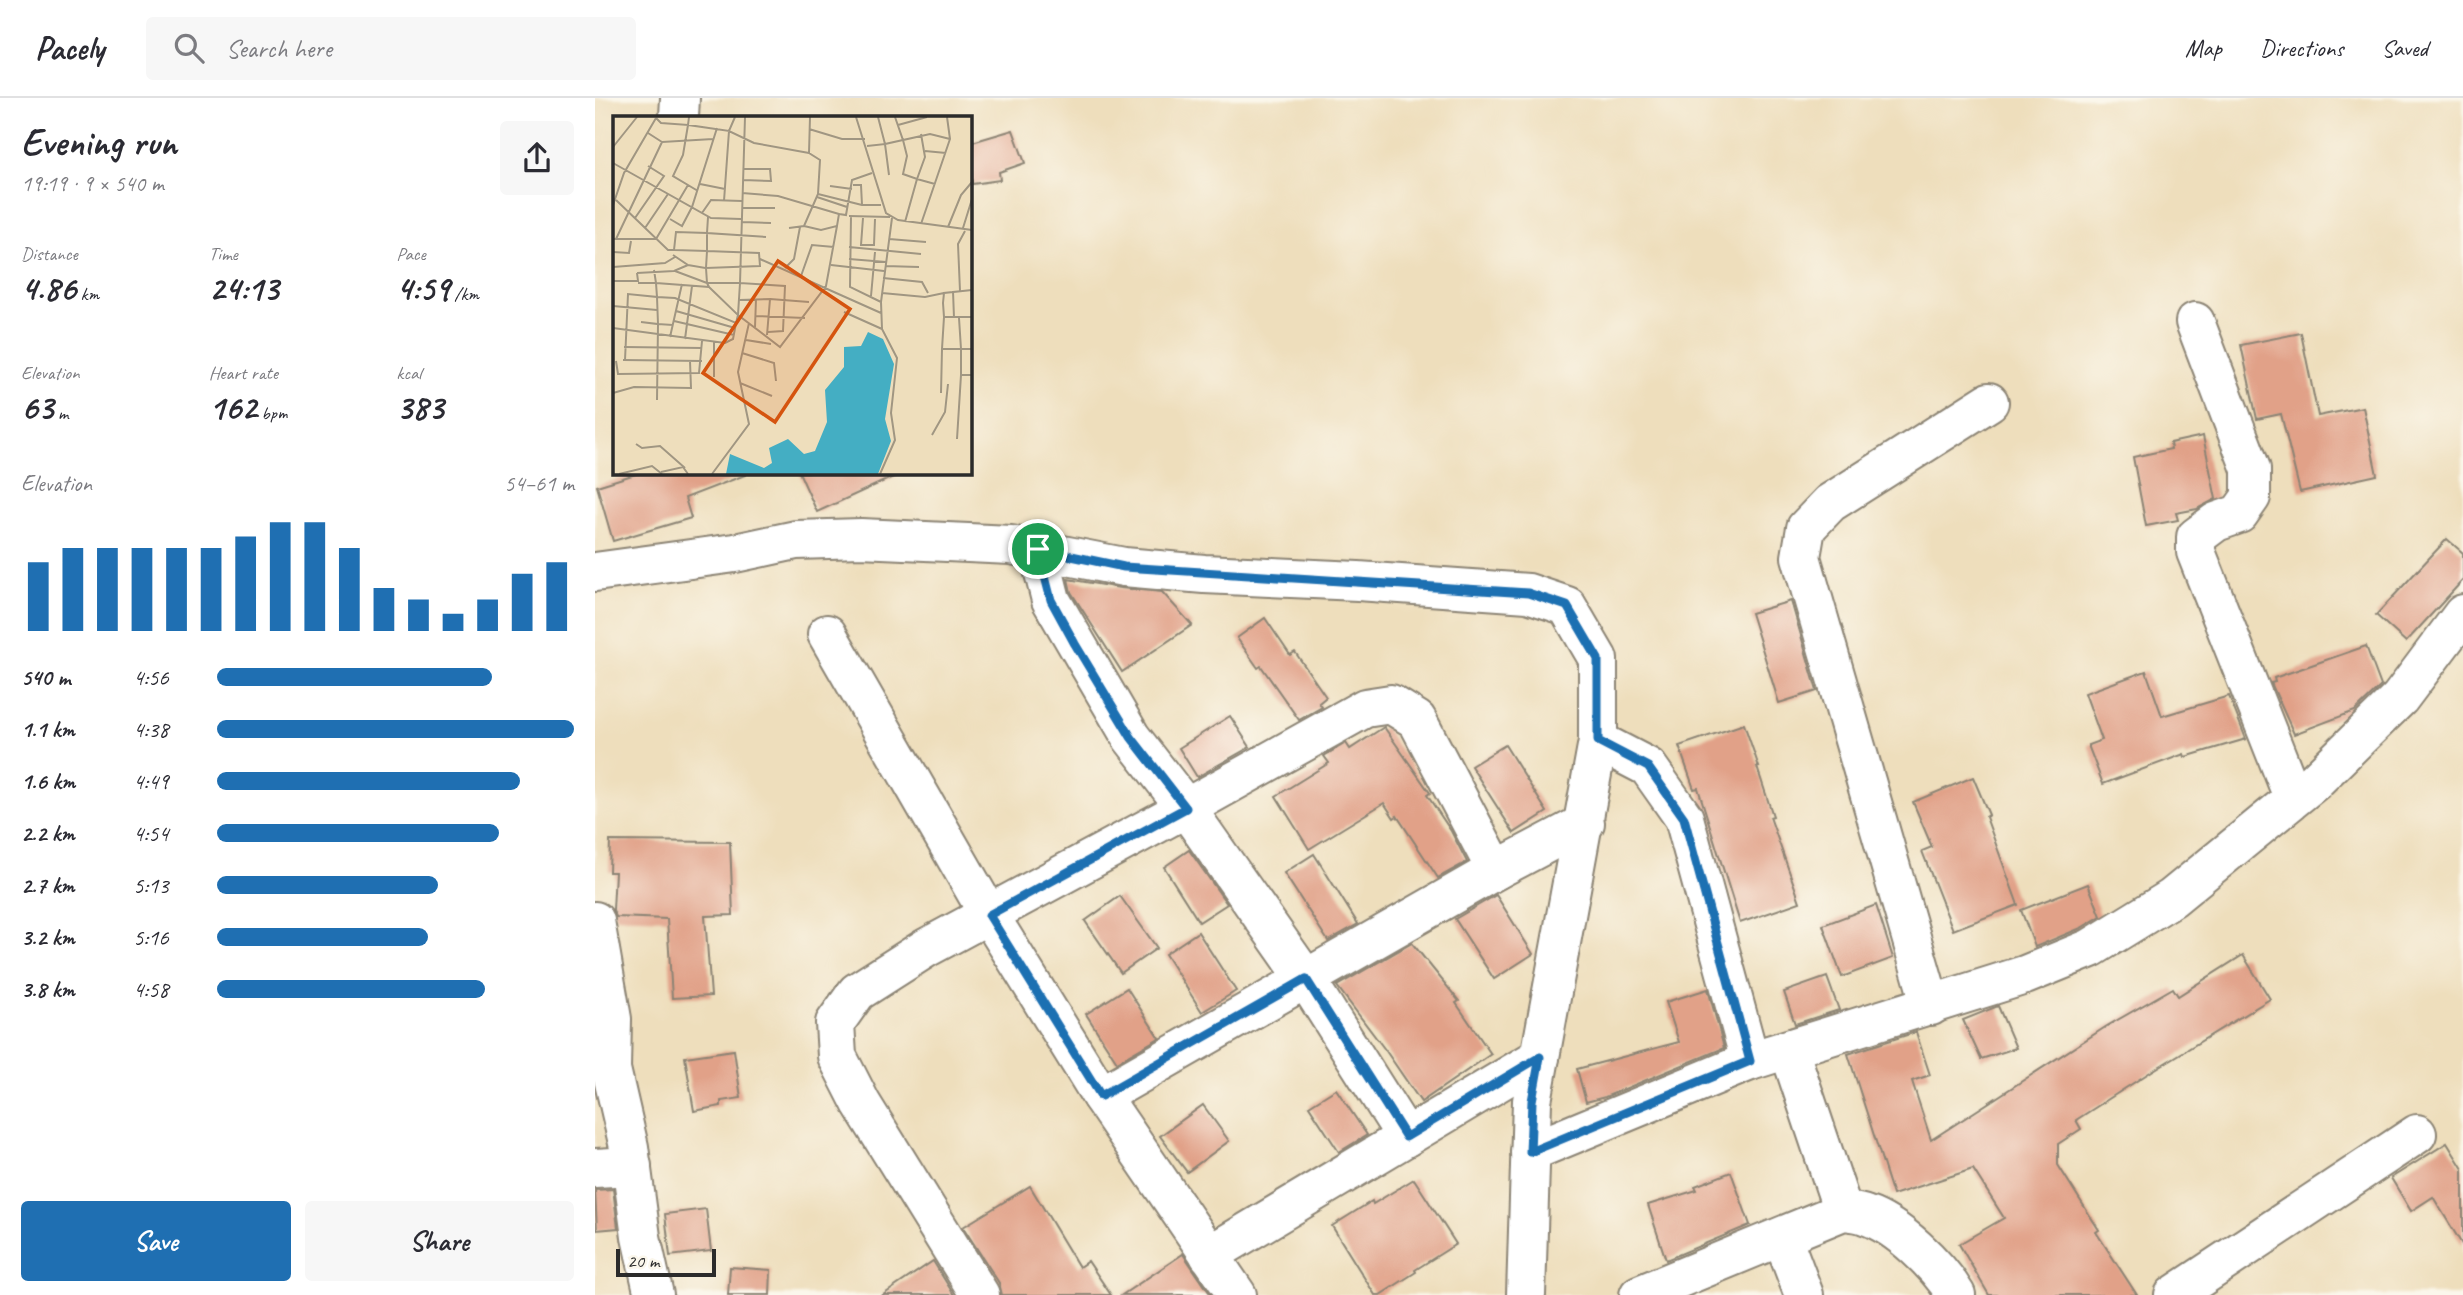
<!DOCTYPE html>
<meta charset="utf-8">
<style>
body{margin:0;font-family:Caveat,sans-serif;background:#f7f7f7;color:#2b2b33;height:100vh;display:flex;flex-direction:column;font-size:26px;white-space:nowrap}
*{box-sizing:border-box;margin:0}
p{font-size:23px;color:#7c7c81}
.icon{flex:none;width:38px;height:38px;fill:none;stroke:currentColor;stroke-width:2;stroke-linecap:round;stroke-linejoin:round}
.map{position:relative;flex:1;overflow:hidden}
.details{display:flex;flex-direction:column;background:#fff;width:595px}
.details>*{flex:none}
.scale{position:absolute;left:21px;bottom:18px;width:100px;box-sizing:border-box;padding-left:7px;border:4px solid #2b2b2b;border-top:0;font-size:19px;line-height:24px;white-space:nowrap;color:#2b2b2b;-webkit-text-stroke:5px #fbf7ec;paint-order:stroke}
.pin{position:absolute;display:grid;place-items:center;width:60px;height:60px;color:#fff;margin:-30px;border:4px solid #fff;border-radius:50%;box-shadow:0 2px 7px #0007}
.round{display:grid;place-items:center;flex:none;width:74px;height:74px;border-radius:7px;background:#f7f7f7}
.overview{display:flex;align-items:center;justify-content:space-between;height:119px;padding:0 21px}
h1{font-size:38px;font-weight:600;line-height:52px}
.stats{display:grid;grid-template-columns:repeat(3,1fr);gap:10px;height:119px;padding:7px 21px}
.stats div{display:grid;align-content:center}
.stats b{font-size:35px;font-weight:600}
.stats small{font-size:19px;font-weight:400}
.stats p{font-size:19px}
.chart{height:196px;padding:14px 21px}
.chart p{display:flex;justify-content:space-between}
.chart svg{width:100%;height:126px;margin-top:7px;stroke:#1f6fb2;stroke-width:6}
.cta{display:flex;gap:14px;margin-top:auto;padding:14px 21px}
.cta a{flex:1;height:80px;border-radius:7px;background:#1f6fb2;color:#fff;font-size:28px;font-weight:600;line-height:80px;text-align:center}
.cta a+a{background:#f7f7f7;color:#2b2b33}
ul{padding:0 21px;list-style:none;font-size:23px}
li{display:grid;grid-template-columns:112px 84px 1fr;align-items:center;height:52px}
li i{height:18px;border-radius:9px;background:#1f6fb2}
header{display:flex;align-items:center;gap:42px;box-sizing:border-box;height:98px;padding:0 35px;background:#fff;border-bottom:2px solid #e1e1e2}
header strong{font-size:33px}
nav{display:flex;gap:38px;margin-inline-start:auto;font-size:24px}
.search{width:490px;height:63px;background:#f7f7f7;display:flex;align-items:center;gap:18px;box-sizing:border-box;padding:0 24px;border-radius:7px;color:#7c7c81;font-size:26px}
main{display:flex;flex:1;min-height:0}
.map>svg:first-child{display:block}
.building{fill:#e1a188}
.lines{fill:none;stroke-linecap:round;stroke-linejoin:round}
.minor-casing{stroke:#8c8474;stroke-width:42}
.minor{stroke:#fff;stroke-width:38}
.route-casing{stroke:#fff;stroke-width:14}
.route{stroke:#1f6fb2;stroke-width:9}
.inset-road{fill:none;stroke:#a09682;stroke-width:2}
.view{fill:#d5540f;fill-opacity:0.15;stroke:#d5540f;stroke-width:3.5}
.inset-edge{fill:none;stroke:#2b2b2b;stroke-width:3.5}
</style>
<header>
<strong>Pacely</strong>
<div class="search"><svg class="icon" aria-label="search" viewBox="0 0 24 24"><circle cx="10" cy="10" r="6"/><path d="M15 15l6 6"/></svg>Search here</div>
<nav><a>Map</a><a>Directions</a><a>Saved</a></nav>
</header>
<main>
<section class="details">
<div class="overview"><div><h1>Evening run</h1><p>19:19 · 9 × 540 m</p></div><a class="round"><svg class="icon" aria-label="share" viewBox="0 0 24 24"><path d="M12 15V3M7 8l5-5 5 5M5 13v7h14v-7"/></svg></a></div>
<div class="stats">
<div><p>Distance</p><b>4.86<small> km</small></b></div>
<div><p>Time</p><b>24:13</b></div>
<div><p>Pace</p><b>4:59<small> /km</small></b></div>
</div>
<div class="stats">
<div><p>Elevation</p><b>63<small> m</small></b></div>
<div><p>Heart rate</p><b>162<small> bpm</small></b></div>
<div><p>kcal</p><b>383</b></div>
</div>
<div class="chart"><p><span>Elevation</span>54–61 m</p>
<svg viewBox="0 0 160 44" preserveAspectRatio="none"><path d="M5 44V20M15 44V15M25 44V15M35 44V15M45 44V15M55 44V15M65 44V11M75 44V6M85 44V6M95 44V15M105 44V29M115 44V33M125 44V38M135 44V33M145 44V24M155 44V20"/></svg>
</div>
<ul>
<li><b>540 m</b>4:56<i style="width:77%"></i></li>
<li><b>1.1 km</b>4:38<i style="width:100%"></i></li>
<li><b>1.6 km</b>4:49<i style="width:85%"></i></li>
<li><b>2.2 km</b>4:54<i style="width:79%"></i></li>
<li><b>2.7 km</b>5:13<i style="width:62%"></i></li>
<li><b>3.2 km</b>5:16<i style="width:59%"></i></li>
<li><b>3.8 km</b>4:58<i style="width:75%"></i></li>
</ul>
<div class="cta"><a>Save</a><a>Share</a></div>
</section>
<div class="map">
<svg width="1868" height="1197" viewBox="0 0 1868 1197">
<rect width="100%" height="100%" fill="#fbf7ec"/>
<filter id="ink" filterUnits="userSpaceOnUse"><feTurbulence type="fractalNoise" baseFrequency=".0143" numOctaves="2"/><feDisplacementMap in="SourceGraphic" scale="14" xChannelSelector="R" yChannelSelector="G"/><feConvolveMatrix kernelMatrix="1 2 1 2 8 2 1 2 1" color-interpolation-filters="sRGB"/></filter>
<filter id="wash" filterUnits="userSpaceOnUse"><feTurbulence type="fractalNoise" baseFrequency=".00686" numOctaves="4" result="noise"/><feDisplacementMap in="SourceGraphic" scale="28" xChannelSelector="R" yChannelSelector="G"/><feGaussianBlur stdDeviation="1.57" result="paint"/><feColorMatrix in="noise" values="0 0 0 0 0 0 0 0 0 0 0 0 0 0 0 0 0 1.4 0 .05"/><feComposite in="paint" operator="in"/></filter>
<g filter="url(#wash)">
<rect width="100%" height="100%" fill="#eedebc"/>
<g id="blocks">
<g class="building">
<polygon points="418,32 430,65 404,74 405,82 377,86 374,45"/>
<polygon points="1706,235 1723,318 1768,309 1782,377 1705,394 1686,316 1662,321 1646,247"/>
<polygon points="1608,338 1621,401 1602,411 1581,415 1583,422 1551,428 1538,359 1576,351 1575,345"/>
<polygon points="47,374 150,374 150,377 90,400 96,420 18,443 2,388"/>
<polygon points="204,374 309,374 222,414"/>
<polygon points="1852,441 1868,455 1868,482 1811,544 1781,517"/>
<polygon points="473,481 525,490 567,494 597,527 527,574 476,494"/>
<polygon points="1196,503 1222,593 1184,605 1156,515"/>
<polygon points="670,520 695,557 700,554 731,599 724,605 727,609 704,622 666,568 663,570 642,540"/>
<polygon points="1771,548 1786,588 1760,613 1699,636 1676,585 1680,584 1679,580"/>
<polygon points="1551,573 1567,618 1634,598 1651,641 1590,659 1589,656 1508,686 1493,647 1507,642 1490,595"/>
<polygon points="635,618 655,649 602,679 584,650"/>
<polygon points="1149,626 1164,669 1162,669 1178,718 1175,719 1205,804 1145,825 1103,690 1099,691 1084,648"/>
<polygon points="789,629 835,695 832,697 856,733 872,764 843,780 802,718 799,720 789,705 714,751 681,698 734,665 729,658 751,645 755,651"/>
<polygon points="910,647 952,714 919,735 876,668"/>
<polygon points="1378,679 1394,717 1391,719 1423,807 1358,832 1327,753 1337,749 1318,704"/>
<polygon points="15,743 135,744 138,817 110,818 116,898 77,900 72,821 21,819 18,812 20,774 14,774"/>
<polygon points="594,752 632,806 604,824 569,769"/>
<polygon points="719,756 763,826 733,843 689,775"/>
<polygon points="1493,786 1506,818 1486,830 1440,849 1426,812"/>
<polygon points="901,797 938,856 899,881 860,821"/>
<polygon points="525,798 562,850 526,875 490,823"/>
<polygon points="1281,807 1298,860 1247,879 1228,827"/>
<polygon points="603,834 641,893 607,914 570,856"/>
<polygon points="817,845 864,903 861,905 896,956 826,1004 791,953 742,888"/>
<polygon points="1648,857 1675,901 1557,973 1481,1022 1486,1031 1463,1046 1463,1067 1504,1132 1501,1134 1542,1197 1394,1197 1364,1146 1409,1120 1378,1071 1298,1097 1253,956 1321,934 1335,977 1317,983 1336,1042 1512,928 1578,890 1583,898"/>
<polygon points="1232,879 1244,912 1200,926 1189,894"/>
<polygon points="532,890 564,940 522,964 491,916"/>
<polygon points="1113,891 1129,950 1010,999 991,1004 982,971 1084,944 1071,904"/>
<polygon points="1403,908 1421,950 1386,961 1368,922"/>
<polygon points="139,952 146,1000 126,1003 126,1008 99,1013 90,959"/>
<polygon points="741,991 772,1037 744,1054 714,1008"/>
<polygon points="608,1007 634,1043 592,1074 565,1038"/>
<polygon points="1852,1045 1868,1071 1868,1148 1838,1099 1816,1113 1796,1080"/>
<polygon points="1136,1074 1155,1127 1071,1162 1053,1107 1102,1092 1100,1088"/>
<polygon points="819,1081 861,1146 820,1172 821,1174 785,1197 780,1197 737,1128 777,1103 778,1106"/>
<polygon points="435,1088 484,1169 493,1163 516,1197 407,1197 404,1185 368,1129"/>
<polygon points="18,1091 23,1130 2,1132 0,1092"/>
<polygon points="111,1111 116,1153 75,1158 70,1116"/>
<polygon points="588,1156 616,1197 527,1197"/>
<polygon points="338,1163 359,1197 288,1197"/>
<polygon points="135,1169 176,1172 175,1197 133,1197"/>
</g>
</g>
</g>
<g filter="url(#ink)">
<use href="#blocks" fill-opacity="0" stroke="#8c8474" stroke-width="2"/>
<g class="lines">
<g class="minor-casing">
<g id="minor">
<polyline points="84,19 85,0"/>
<polyline points="1600,224 1656,371 1656,399 1644,416 1621,424 1601,439 1601,454 1698,699"/>
<polyline points="443,451 456,502 536,639 591,710 711,881 811,1039"/>
<polyline points="0,474 140,455 201,442 266,440 416,447 529,469 609,476 763,483 933,495 972,508 1003,561 1003,643 937,1003 931,1197"/>
<polyline points="232,536 394,817 506,998"/>
<polyline points="1003,643 1053,669 1089,720 1155,963"/>
<polyline points="0,823 17,921 16,971 34,1049 46,1139 59,1197"/>
<polyline points="1336,908 1206,459 1211,430 1235,405 1394,304"/>
<polyline points="1194,952 1248,1113"/>
<polyline points="935,1054 1155,963 1430,877 1496,850 1577,800 1719,684 1805,600 1868,516"/>
<polyline points="0,1070 37,1068"/>
<polyline points="1187,1139 1209,1197"/>
<polyline points="614,1157 945,959"/>
<polyline points="385,1197 266,1005 242,958 240,925 262,894 331,850 591,710 770,610 796,606 822,622 901,772"/>
<polyline points="642,1197 506,998 901,772 990,725"/>
<path d="M 1044,1197 L 1248,1113 C 1255,1114 1263,1114 1270,1117 C 1303,1128 1343,1167 1361,1197"/>
<polyline points="1579,1197 1822,1036"/>
</g>
</g>
<use href="#minor" class="minor"/>
</g>
</g>
<g class="lines" filter="url(#ink)">
<g class="route-casing">
<polygon id="route" points="443,451 529,469 933,495 972,508 1003,561 1003,643 1053,669 1089,720 1155,963 935,1054 937,1003 945,959 811,1039 711,881 506,998 394,817 591,710 536,639 480,546 456,502"/>
</g>
<use href="#route" class="route"/>
</g>
<g transform="translate(18 18)">
<rect width="359" height="359" fill="#eedebc"/>
<path d="M 255,216 L 270,223 L 281,248 L 272,303 L 278,325 L 265,358 L 113,358 L 117,338 L 151,352 L 159,347 L 156,332 L 175,323 L 191,338 L 202,335 L 214,306 L 212,274 L 231,251 L 231,231 L 248,230 Z" fill="#44aec3"/>
<path class="inset-road" d="M 243,1 L 273,97 L 285,104 L 359,114M 265,1 L 272,28 L 290,24 L 294,40 L 290,58 L 304,63 L 312,41 L 308,18M 282,1 L 290,24 L 317,18 L 337,23M 43,2 L 48,7 L 75,9 L 76,1M 285,9 L 314,1M 196,13 L 229,23 L 252,23M 49,26 L 100,23M 254,30 L 272,28 L 276,59M 0,31 L 24,1M 312,35 L 333,37M 0,47 L 98,102 L 128,103M 130,64 L 158,65 L 157,53 L 130,53M 87,68 L 112,73M 240,69 L 248,69 L 249,89 L 268,89M 217,70 L 239,73M 85,75 L 60,60 L 70,39 L 75,9 L 116,15 L 122,1M 129,77 L 165,80 L 226,98 L 224,110 L 208,114 L 191,110M 205,78 L 249,89M 204,81 L 234,91M 3,84 L 55,134 L 61,134 L 63,116 L 94,117 L 94,135 L 61,134M 111,85 L 116,15 L 141,27 L 196,37M 0,89 L 11,57 L 43,2M 129,92 L 162,92M 89,97 L 98,84 L 129,85M 226,98 L 233,99 L 239,64 L 259,57M 236,100 L 277,101M 238,100 L 237,171 L 268,186 L 269,213 L 284,242 L 278,297 L 282,324 L 267,358M 95,101 L 94,117 L 153,121M 22,102 L 51,60 L 35,50M 250,102 L 248,129 L 261,129 L 262,103M 57,103 L 69,110 L 79,91 L 104,12M 129,106 L 158,107M 292,106 L 304,63 L 322,68M 308,108 L 337,23 L 334,1M 335,111 L 348,79 L 359,66M 32,112 L 55,78M 176,112 L 191,110 L 205,78 L 207,44 L 196,37 L 197,1M 350,112 L 359,83M 1,123 L 43,123 L 75,69M 3,123 L 49,26 L 35,17M 276,123 L 313,126M 236,131 L 308,138M 94,135 L 146,137 L 147,150 L 93,152 ZM 0,136 L 16,137 L 18,125M 60,139 L 75,149 L 93,152 L 94,167M 147,143 L 268,197M 236,143 L 273,146M 218,149 L 271,155M 272,150 L 306,151M 0,151 L 52,147 L 62,141M 172,152 L 181,143 L 187,111M 62,155 L 94,167M 24,157 L 61,155 L 75,149M 188,160 L 199,129 L 221,131M 270,162 L 309,166 L 315,177M 0,165 L 25,165 L 24,157M 25,167 L 43,167 L 41,154M 43,167 L 96,171 L 125,199 L 123,207 L 62,182 L 44,181 ZM 96,171 L 94,167 L 127,167 L 132,1M 359,174 L 331,177 L 330,187 L 331,201 L 359,201M 340,175 L 341,202M 347,175 L 345,128 L 352,115M 269,177 L 312,181 L 331,177M 258,180 L 262,136M 157,183 L 196,186M 126,184 L 157,183 L 154,219M 268,186 L 279,102M 0,190 L 44,194M 63,195 L 122,212M 231,196 L 269,213M 142,200 L 192,202M 331,201 L 329,233 L 348,233 L 346,202M 61,205 L 121,219M 142,211 L 143,183M 0,212 L 112,227 L 120,223 L 123,207M 155,216 L 170,215 L 172,170 L 127,167 L 125,199 L 167,231 L 213,170 L 224,110M 57,221 L 69,168M 72,223 L 79,170M 133,224 L 158,228M 11,231 L 89,232M 129,237 L 161,247 L 163,265M 10,244 L 89,245M 12,244 L 15,178 L 44,181 L 45,208 L 28,206M 3,245 L 5,258 L 86,257 L 89,225M 348,259 L 348,233 L 359,233M 101,261 L 101,226M 127,267 L 159,280M 0,277 L 21,271 L 78,272 L 77,245M 328,277 L 329,233M 44,284 L 45,208 L 60,209M 319,319 L 332,296 L 335,268M 344,323 L 348,259 L 359,259M 23,328 L 29,332 L 47,330 L 72,352M 48,356 L 70,351 L 75,358M 6,358 L 39,350 L 49,358M 99,358 L 136,308 L 125,256 L 136,207"/>
<path class="view" d="M 165,145 L 237,193 L 162,306 L 90,257 Z"/>
<rect width="359" height="359" class="inset-edge"/>
</g>
</svg>
<div class="scale">20 m</div>
<div class="pin" style="left:443px;top:451px;background:#1e9e55"><svg class="icon" aria-label="arrive" viewBox="0 0 24 24"><path d="M6 21V4h12l-3 4 3 4H6"/></svg></div>
</div>
</main>
